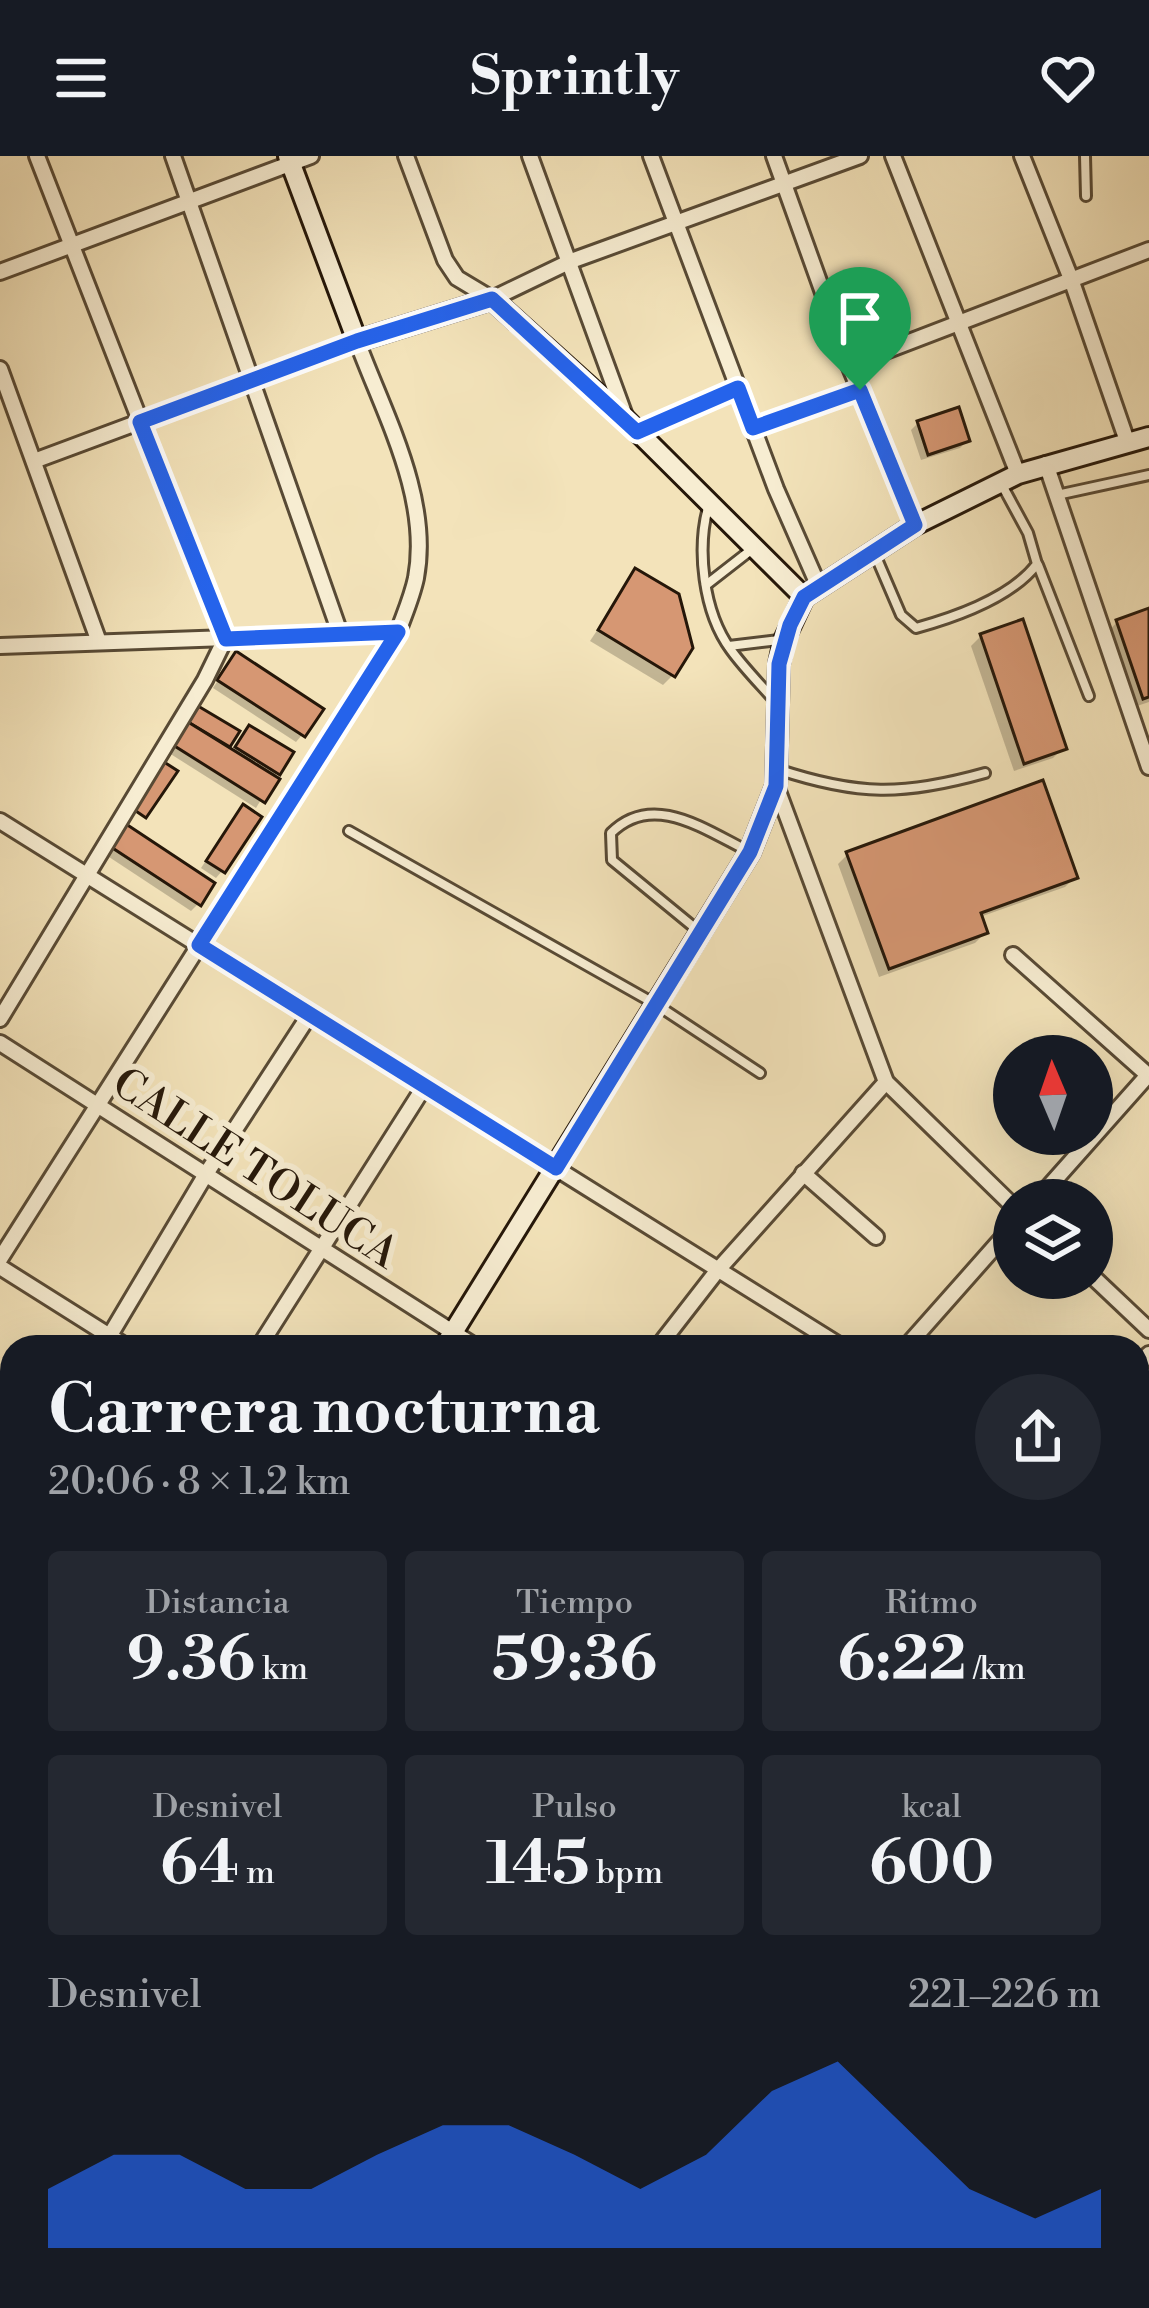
<!DOCTYPE html>
<html lang="es">
<meta charset="utf-8">
<style>
body{margin:0;font-family:"Libre Bodoni",serif;background:#242831;color:#f1f3f6;height:100vh;display:flex;flex-direction:column;font-size:45px;white-space:nowrap}
*{box-sizing:border-box;margin:0}
p{font-size:39px;color:#9ea1a6}
.icon{flex:none;width:66px;height:66px;fill:none;stroke:currentColor;stroke-width:2;stroke-linecap:round;stroke-linejoin:round}
.map{position:relative;flex:1;overflow:hidden}
.side{position:absolute;left:0px;top:1179px;width:1149px;height:975px;display:flex;flex-direction:column;background:#171b24;border-radius:36px 36px 0 0;box-shadow:0 12px 48px #0002}
.side>*{flex:none}
.needle{width:78px;rotate:358deg}
.tools{position:absolute;left:993px;top:879px;display:grid;gap:24px}
.tools a{display:grid;place-items:center;width:120px;height:120px;border-radius:50%;background:#171b24;box-shadow:0 12px 48px #0002;font-size:60px}
.pin{position:absolute;display:grid;place-items:center;width:102px;height:102px;color:#fff;margin:-123px -51px;border-radius:50% 50% 50% 0;rotate:-45deg;box-shadow:0 0 12px #0007}
.pin .icon{rotate:45deg}
.round{display:grid;place-items:center;flex:none;width:126px;height:126px;border-radius:63px;background:#242831}
.overview{display:flex;align-items:center;justify-content:space-between;height:204px;padding:0 48px}
h1{font-size:66px;font-weight:700;line-height:90px}
.stats{display:grid;grid-template-columns:repeat(3,1fr);gap:18px;height:204px;padding:12px 48px}
.stats div{display:grid;align-content:center;border-radius:12px;background:#242831;text-align:center}
.stats b{font-size:60px;font-weight:700}
.stats small{font-size:33px;font-weight:400}
.stats p{font-size:33px}
.chart{height:336px;padding:24px 48px}
.chart p{display:flex;justify-content:space-between}
.chart svg{width:100%;height:216px;margin-top:12px;fill:#2563eb;opacity:.7}
header{display:flex;justify-content:space-between;align-items:center;height:156px;padding:0 48px;background:#171b24;font-size:54px;font-weight:700}
.map>svg:first-child{display:block}
.green{fill:#b8c491;stroke:#6e6e4d;stroke-width:3}
.shadow{fill:#0003}
.building{fill:#d69773;stroke:#251709;stroke-width:3}
.lines{fill:none;stroke-linecap:round;stroke-linejoin:round}
.lane-casing{stroke:#584a35;stroke-width:14}
.street-casing{stroke:#584a35;stroke-width:20}
.secondary-casing{stroke:#251709;stroke-width:24}
.lane{stroke:#f7edd2;stroke-width:8}
.street{stroke:#f7edd2;stroke-width:14}
.secondary{stroke:#f7edd2;stroke-width:18}
.route-casing{stroke:#fff;stroke-width:24}
.route{stroke:#2563eb;stroke-width:15}
.labels{text-anchor:middle;stroke-width:12;stroke-linejoin:round;paint-order:stroke}
.street-label{font-size:42px;fill:#251709;stroke:#f7edd2}
</style>
<header><svg class="icon" aria-label="menu" viewBox="0 0 24 24"><path d="M4 6h16M4 12h16M4 18h16"/></svg>Sprintly<svg class="icon" aria-label="heart" viewBox="0 0 24 24"><path d="M12 20l-8-8c-3-5 5-10 8-4 3-6 11-1 8 4z"/></svg></header>
<div class="map">
<svg width="1149" height="2152" viewBox="0 0 1149 2152">
<rect width="100%" height="100%" fill="#f3e3ba"/>
<filter id="stains"><feTurbulence type="fractalNoise" baseFrequency=".00167" numOctaves="4"/><feColorMatrix values="0 0 0 0 .2 0 0 0 0 .09 0 0 0 0 .02 0 0 0 .5 -.17"/></filter>
<radialGradient id="worn" r=".72"><stop offset=".6" stop-color="#630" stop-opacity="0"/><stop offset="1" stop-color="#630" stop-opacity=".3"/></radialGradient>
<g class="green">
<polygon points="1137,2102 1149,2113 1149,2152 609,2152 597,2142 1137,2142"/>
<polygon points="383,2142 466,2142 475,2152 386,2152"/>
</g>
<g class="shadow">
<polygon points="918,267 967,285 960,292 921,304 911,274"/>
<polygon points="636,416 673,519 663,529 590,485"/>
<polygon points="1149,455 1149,546 1134,551 1108,476 1117,466"/>
<polygon points="981,480 1063,592 1053,602 1014,615 971,490"/>
<polygon points="230,506 302,579 296,586 213,532"/>
<polygon points="195,557 236,576 225,592 232,596 243,580 277,617 256,652 169,597"/>
<polygon points="236,659 222,715 216,722 201,712"/>
<polygon points="120,679 198,748 191,755 106,699"/>
<polygon points="848,698 1075,721 1065,731 980,761 985,777 975,787 879,821 838,708"/>
</g>
<g class="building">
<polygon points="959,251 970,285 928,299 917,265"/>
<polygon points="635,412 679,438 693,492 675,521 598,474"/>
<polygon points="1149,452 1149,541 1143,543 1116,464"/>
<polygon points="1023,463 1067,593 1024,608 980,478"/>
<polygon points="236,495 324,553 305,581 217,524"/>
<polygon points="198,550 240,575 230,591 188,566"/>
<polygon points="188,566 280,623 265,647 173,589"/>
<polygon points="249,569 294,596 280,619 235,591"/>
<polygon points="164,606 178,615 146,662 133,653"/>
<polygon points="1043,624 1078,722 981,757 988,777 889,813 846,696"/>
<polygon points="243,648 262,661 225,717 206,705"/>
<polygon points="126,668 215,727 201,750 111,691"/>
</g>
<g class="lines">
<g class="lane-casing">
<g id="lane">
<polyline points="1085,0 1086,40"/>
<polyline points="1057,339 1149,319"/>
<path d="M 709,348 C 696,392 703,456 731,494 C 744,512 760,528 774,544"/>
<path d="M 874,396 L 901,459 L 916,472 C 956,461 1011,442 1037,408 L 1028,377 L 1002,329"/>
<polyline points="1038,409 1089,540"/>
<polyline points="706,429 751,394"/>
<polyline points="729,490 779,484"/>
<path d="M 777,613 C 858,640 903,640 985,617"/>
<polyline points="349,675 657,849 760,917"/>
<path d="M 701,777 L 612,704 L 611,677 C 653,635 705,674 750,696"/>
<polyline points="324,2152 332,2142"/>
</g>
</g>
<g class="street-casing">
<g id="street">
<polyline points="173,0 340,477"/>
<polyline points="406,0 445,104 457,122 492,143 571,105 860,0"/>
<polyline points="530,0 625,260"/>
<polyline points="651,0 776,333 819,431"/>
<polyline points="774,0 849,209 915,369"/>
<polyline points="893,0 1018,318"/>
<polyline points="1022,0 1071,123 1127,285"/>
<polyline points="0,116 311,0"/>
<polyline points="849,209 1149,94"/>
<polyline points="0,213 99,486"/>
<polyline points="753,272 860,234"/>
<polyline points="637,276 738,232"/>
<polyline points="1046,308 1149,611"/>
<polyline points="0,490 398,476"/>
<polyline points="776,630 886,926 1014,1051"/>
<polyline points="0,665 842,1191"/>
<polyline points="1013,799 1149,920"/>
<polyline points="0,863 205,524 225,483 37,0"/>
<polyline points="0,887 476,1191"/>
<polyline points="803,1017 876,1081"/>
<polyline points="1037,1044 1149,918"/>
<path d="M 0,1103 L 398,476 C 404,459 412,441 416,422 C 431,342 384,258 357,185 L 34,305"/>
<polyline points="0,1111 127,1191"/>
<polyline points="1092,1120 1149,1174"/>
<polyline points="103,1191 206,1018 310,858"/>
<polyline points="259,1191 424,931"/>
<polyline points="658,1191 717,1115 886,926"/>
<polyline points="906,1191 1014,1069"/>
<polyline points="1137,1211 1149,1198"/>
<polyline points="0,1253 12,1260"/>
<polyline points="0,1344 12,1344"/>
<polyline points="1137,1375 1149,1383"/>
<polyline points="0,1453 8,1605 0,1623"/>
<polyline points="1137,1499 1149,1485"/>
<polyline points="1137,1598 1149,1605"/>
<polyline points="0,1759 12,1770"/>
<polyline points="1137,1778 1149,1764"/>
<polyline points="1137,1822 1149,1829"/>
<polyline points="1139,2080 1149,2090"/>
<polyline points="544,2142 545,2152"/>
<polyline points="31,2152 38,2142"/>
<polyline points="226,2152 232,2142"/>
</g>
</g>
<g class="secondary-casing">
<g id="secondary">
<polyline points="288,0 357,185 492,143 626,264 804,441"/>
<polyline points="444,1191 750,696 776,630 779,508 784,484 804,441 915,369 1018,318 1149,281"/>
<polyline points="0,1720 12,1712"/>
<polyline points="0,1900 12,1882"/>
</g>
</g>
<use href="#lane" class="lane"/>
<use href="#street" class="street"/>
<use href="#secondary" class="secondary"/>
</g>
<g class="lines">
<g class="route-casing">
<polygon id="route" points="492,143 637,276 738,232 753,272 860,234 915,369 804,441 790,469 779,508 776,630 750,696 556,1012 199,789 398,476 226,483 140,266 357,185"/>
</g>
<use href="#route" class="route"/>
</g>
<g class="labels">
<g class="street-label">
<text transform="translate(256 1011) rotate(33)" y="15">CALLE TOLUCA</text>
</g>
</g>
<rect width="100%" height="100%" filter="url(#stains)"/>
<rect width="100%" height="100%" fill="url(#worn)"/>
</svg>
<div class="tools">
<a><svg class="needle" viewBox="-14 -14 28 28"><path d="M0-13l5 13h-10z" fill="#e53935"/><path d="M0 13l5-13h-10z" fill="#9ea1a6"/></svg></a>
<a><svg class="icon" aria-label="layers" viewBox="0 0 24 24"><path d="M12 4l9 5-9 5-9-5zM3 14l9 5 9-5"/></svg></a>
</div>
<div class="pin" style="left:860px;top:234px;background:#1e9e55"><svg class="icon" aria-label="arrive" viewBox="0 0 24 24"><path d="M6 21V4h12l-3 4 3 4H6"/></svg></div>
<section class="side">
<div class="overview"><div><h1>Carrera nocturna</h1><p>20:06 · 8 × 1.2 km</p></div><a class="round"><svg class="icon" aria-label="share" viewBox="0 0 24 24"><path d="M12 15V3M7 8l5-5 5 5M5 13v7h14v-7"/></svg></a></div>
<div class="stats">
<div><p>Distancia</p><b>9.36<small> km</small></b></div>
<div><p>Tiempo</p><b>59:36</b></div>
<div><p>Ritmo</p><b>6:22<small> /km</small></b></div>
</div>
<div class="stats">
<div><p>Desnivel</p><b>64<small> m</small></b></div>
<div><p>Pulso</p><b>145<small> bpm</small></b></div>
<div><p>kcal</p><b>600</b></div>
</div>
<div class="chart"><p><span>Desnivel</span>221–226 m</p>
<svg viewBox="0 0 160 44" preserveAspectRatio="none"><path d="M0 44V32L10 25L20 25L30 32L40 32L50 25L60 19L70 19L80 25L90 32L100 25L110 12L120 6L130 19L140 32L150 38L160 32V44z"/></svg>
</div>
</section>
</div>
